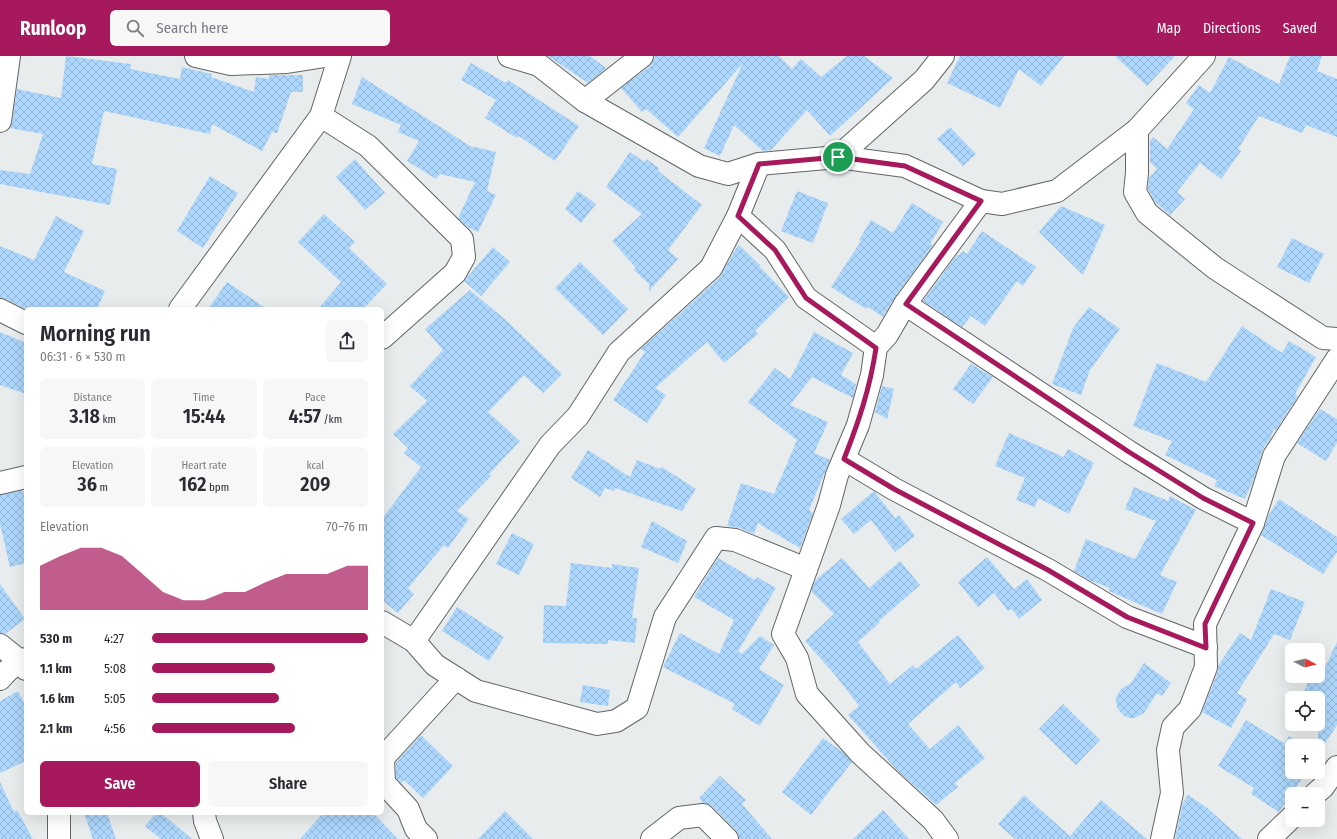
<!DOCTYPE html>
<meta charset="utf-8">
<style>
body{margin:0;font-family:"Fira Sans Condensed",sans-serif;background:#f7f7f7;color:#2b2b33;height:100vh;display:flex;flex-direction:column;font-size:15px;white-space:nowrap}
*{box-sizing:border-box;margin:0}
p{font-size:13px;color:#7c7c81}
.icon{flex:none;width:22px;height:22px;fill:none;stroke:currentColor;stroke-width:2;stroke-linecap:round;stroke-linejoin:round}
.map{position:relative;flex:1;overflow:hidden}
.details{position:absolute;left:24px;top:251px;width:360px;height:508px;display:flex;flex-direction:column;background:#fff;border-radius:6px;box-shadow:0 4px 16px #0002}
.details>*{flex:none}
.needle{width:26px;rotate:97deg}
.controls{position:absolute;left:1285px;top:587px;display:grid;gap:8px}
.controls a{display:grid;place-items:center;width:40px;height:40px;border-radius:6px;background:#fff;box-shadow:0 4px 16px #0002;font-size:20px}
.pin{position:absolute;display:grid;place-items:center;width:34px;height:34px;color:#fff;margin:-17px;border:2px solid #fff;border-radius:50%;box-shadow:0 1px 4px #0007}
.round{display:grid;place-items:center;flex:none;width:42px;height:42px;border-radius:6px;background:#f7f7f7}
.summary{display:flex;align-items:center;justify-content:space-between;height:68px;padding:0 16px}
h1{font-size:22px;font-weight:600;line-height:30px}
.metrics{display:grid;grid-template-columns:repeat(3,1fr);gap:6px;height:68px;padding:4px 16px}
.metrics div{display:grid;align-content:center;border-radius:6px;background:#f7f7f7;text-align:center}
.metrics b{font-size:20px;font-weight:600}
.metrics small{font-size:11px;font-weight:400}
.metrics p{font-size:11px}
.chart{height:112px;padding:8px 16px}
.chart p{display:flex;justify-content:space-between}
.chart svg{width:100%;height:72px;margin-top:4px;fill:#a6195c;opacity:.7}
.cta{display:flex;gap:8px;margin-top:auto;padding:8px 16px}
.cta a{flex:1;height:46px;border-radius:6px;background:#a6195c;color:#fff;font-size:16px;font-weight:600;line-height:46px;text-align:center}
.cta a+a{background:#f7f7f7;color:#2b2b33}
ul{padding:0 16px;list-style:none;font-size:13px}
li{display:grid;grid-template-columns:64px 48px 1fr;align-items:center;height:30px}
li i{height:10px;border-radius:5px;background:#a6195c}
header{display:flex;align-items:center;gap:24px;box-sizing:border-box;height:56px;padding:0 20px;background:#a6195c;color:#fff}
header strong{font-size:19px}
nav{display:flex;gap:22px;margin-inline-start:auto;font-size:14px}
.search{width:280px;height:36px;background:#f7f7f7;display:flex;align-items:center;gap:10px;box-sizing:border-box;padding:0 14px;border-radius:6px;color:#7c7c81;font-size:15px}
.map>svg:first-child{display:block}
.building{fill:url(#building-cross-hatch)}
.lines{fill:none;stroke-linecap:round;stroke-linejoin:round}
.minor-casing{stroke:#626566;stroke-width:24}
.minor{stroke:#fff;stroke-width:22}
.route-casing{stroke:#fff;stroke-width:8}
.route{stroke:#a6195c;stroke-width:5}
</style>
<header>
<strong>Runloop</strong>
<div class="search"><svg class="icon" aria-label="search" viewBox="0 0 24 24"><circle cx="10" cy="10" r="6"/><path d="M15 15l6 6"/></svg>Search here</div>
<nav><a>Map</a><a>Directions</a><a>Saved</a></nav>
</header>
<div class="map">
<svg width="1337" height="783" viewBox="0 0 1337 783">
<defs>
<pattern id="building-cross-hatch" width="8" height="8" patternUnits="userSpaceOnUse"><rect width="8" height="8" fill="#add7fc"/><path d="M0 0l8 8M0 8l8-8" fill="none" stroke="#94b8d7"/></pattern>
</defs>
<rect width="100%" height="100%" fill="#e8eced"/>
<g class="building">
<polygon points="66,0 131,8 130,13 180,23 182,11 212,18 211,21 254,36 256,21 269,23 269,19 303,19 303,36 291,36 277,77 272,76 262,95 212,68 210,78 104,55 92,108 117,113 110,149 0,128 0,114 30,118 43,78 10,72 12,67 17,33 61,42"/>
<polygon points="548,0 590,0 606,12 588,27"/>
<polygon points="655,0 779,0 792,13 801,3 821,21 847,0 864,0 893,22 830,80 807,54 771,94 763,95 734,69 720,100 704,92 743,7 678,81 646,53 642,56 621,32 650,10 653,5"/>
<polygon points="960,0 1064,0 1041,30 1019,13 1000,52 947,27"/>
<polygon points="1115,0 1175,0 1147,30"/>
<polygon points="1290,0 1322,0 1317,15 1337,23 1337,81 1306,69 1302,77 1259,60 1238,93 1241,95 1221,123 1200,107 1177,136 1185,143 1170,159 1155,146 1148,133 1149,122 1157,113 1150,106 1150,85 1153,81 1167,93 1194,53 1186,47 1199,29 1210,37 1229,1 1279,28"/>
<polygon points="471,7 506,27 508,24 579,70 555,105 519,80 517,82 485,62 496,44 461,24"/>
<polygon points="362,21 470,90 496,96 487,135 496,139 478,176 469,172 458,162 475,126 440,118 436,123 407,105 419,85 398,76 401,69 352,48"/>
<polygon points="950,71 976,98 963,110 937,83"/>
<polygon points="630,96 644,106 646,103 659,112 658,115 702,149 668,194 678,203 649,235 649,228 634,214 636,212 612,185 642,158 606,131"/>
<polygon points="355,103 385,137 365,154 336,121"/>
<polygon points="210,120 238,137 203,192 177,175"/>
<polygon points="578,135 596,148 581,167 565,153"/>
<polygon points="797,135 828,147 813,187 781,175"/>
<polygon points="912,147 943,166 930,188 933,189 895,241 883,261 868,251 866,253 831,231 861,185 859,184 871,164 893,177"/>
<polygon points="1061,150 1105,169 1083,219 1039,176"/>
<polygon points="324,158 355,186 349,192 387,228 363,253 318,253 341,226 298,186"/>
<polygon points="56,160 84,175 64,216 105,235 97,253 26,253 6,243 0,242 0,190 34,204"/>
<polygon points="982,175 1036,211 1023,230 1017,225 985,270 971,260 962,271 923,245 957,199 959,199 963,195 967,198"/>
<polygon points="1292,182 1324,198 1309,227 1277,211"/>
<polygon points="739,189 761,210 760,211 789,241 755,275 758,278 724,307 707,286 655,332 666,339 647,367 613,344 645,296 641,293 720,221 735,194"/>
<polygon points="493,191 510,206 481,240 464,225"/>
<polygon points="580,206 628,253 603,279 555,232"/>
<polygon points="227,226 267,253 208,253"/>
<polygon points="470,234 508,266 562,318 543,337 524,319 488,356 520,385 489,418 491,420 457,455 469,463 448,492 444,489 408,532 414,538 398,557 382,544 382,463 421,411 404,397 408,392 393,378 427,345 410,330 443,294 425,273"/>
<polygon points="1089,251 1120,273 1090,314 1081,339 1052,328 1073,272"/>
<polygon points="1242,270 1282,297 1289,285 1316,301 1295,338 1298,340 1276,374 1274,373 1270,383 1263,393 1255,420 1245,443 1214,430 1217,424 1165,399 1172,385 1133,370 1157,307 1206,326"/>
<polygon points="0,276 26,287 26,338 0,329"/>
<polygon points="814,276 853,297 841,319 856,328 853,342 812,321 790,349 828,366 814,397 830,404 809,454 813,457 800,492 758,467 754,478 740,472 727,470 741,427 774,438 797,384 748,346 775,312 790,323"/>
<polygon points="971,308 993,321 973,348 953,333"/>
<polygon points="882,330 894,333 887,363 875,356"/>
<polygon points="1320,353 1337,363 1337,387 1326,405 1297,387"/>
<polygon points="1009,377 1064,401 1068,393 1094,407 1069,458 1038,442 1035,451 1016,444 1025,422 995,410"/>
<polygon points="588,394 630,421 637,404 660,413 662,411 696,433 682,455 615,432 614,435 605,432 600,441 571,422"/>
<polygon points="1134,431 1168,445 1170,440 1196,454 1160,519 1177,526 1162,558 1109,535 1110,532 1089,524 1074,515 1086,483 1135,503 1156,465 1125,453"/>
<polygon points="26,434 26,507 10,511 0,468 0,439"/>
<polygon points="874,435 895,462 899,459 915,480 895,496 871,464 854,478 841,463"/>
<polygon points="1279,443 1337,481 1337,496 1323,518 1261,479 1269,459"/>
<polygon points="652,465 687,485 678,507 641,491"/>
<polygon points="512,477 534,488 519,519 496,508"/>
<polygon points="987,501 1014,533 1027,523 1042,544 1019,563 1012,553 1008,555 994,537 978,551 958,526"/>
<polygon points="718,502 755,524 757,521 776,532 738,595 742,598 760,580 774,589 759,613 784,629 760,670 732,653 735,648 663,611 680,577 719,598 734,564 694,541"/>
<polygon points="842,502 869,532 900,505 920,529 879,565 880,566 858,586 890,628 913,609 916,613 958,579 985,612 960,632 956,626 908,668 930,693 958,669 985,702 955,727 958,731 936,749 897,714 848,659 859,650 835,619 805,585 834,558 811,535 815,525 827,514 827,515"/>
<polygon points="571,507 612,512 612,508 639,512 632,562 637,562 635,587 608,584 608,588 543,587 544,549 566,550"/>
<polygon points="0,528 25,563 5,578 0,577"/>
<polygon points="1271,533 1305,546 1290,584 1274,578 1237,637 1247,643 1231,672 1202,656 1218,615 1218,610 1240,577 1251,584"/>
<polygon points="457,551 504,581 489,605 442,575"/>
<polygon points="1337,586 1337,669 1318,698 1318,642 1301,642 1311,620 1321,620"/>
<polygon points="1144,607 1171,627 1162,640 1157,637 1144,657 1135,662 1129,662 1124,660 1117,652 1116,642 1121,633 1131,627"/>
<polygon points="583,629 610,634 608,650 580,646"/>
<polygon points="18,635 26,651 26,705 0,717 0,645"/>
<polygon points="1063,648 1100,684 1076,709 1039,673"/>
<polygon points="1246,664 1284,687 1289,680 1304,690 1292,690 1292,716 1303,716 1299,722 1301,724 1279,756 1251,738 1254,732 1218,710"/>
<polygon points="421,679 453,710 423,742 404,724 401,727 396,722 396,707"/>
<polygon points="823,682 845,698 852,706 811,759 782,736"/>
<polygon points="720,720 746,744 742,748 772,783 739,783 739,779 736,774 712,750 703,747 699,742"/>
<polygon points="0,726 14,756 17,754 33,783 0,783"/>
<polygon points="1024,739 1070,780 1101,744 1147,783 1015,783 998,768"/>
<polygon points="1188,739 1206,751 1242,783 1175,783 1183,747"/>
<polygon points="883,754 909,783 853,783"/>
<polygon points="505,755 533,783 478,783"/>
<polygon points="84,757 107,757 116,783 93,783"/>
<polygon points="156,757 161,757 192,783 161,783 145,770"/>
<polygon points="323,757 373,757 398,783 300,783"/>
</g>
<g class="lines">
<g class="minor-casing">
<g id="minor">
<polyline points="196,0 231,8 287,6 325,0"/>
<polyline points="509,0 539,9 585,45 699,110 728,118 759,108 838,101 905,110 981,145 1002,148 1057,135 1137,74 1204,0"/>
<polyline points="585,45 642,0"/>
<polyline points="321,60 368,90 462,183 464,201 455,217 382,282"/>
<polyline points="0,65 9,0"/>
<polyline points="1137,74 1137,117 1135,136 1147,157 1215,212 1323,282 1337,283"/>
<polyline points="838,101 924,24 943,0"/>
<polyline points="738,160 775,194 806,242 876,291"/>
<polyline points="905,248 1129,396 1203,442 1253,467"/>
<polyline points="180,253 321,60 340,0"/>
<polyline points="0,254 26,267"/>
<polyline points="844,403 894,433 1048,514 1127,561 1206,591"/>
<polyline points="0,427 26,421"/>
<polyline points="382,566 414,585 435,609 476,635 597,668 616,665 637,652 665,561 716,482 735,484 806,513"/>
<polyline points="414,585 550,389 578,360 619,296 711,212 738,160 759,108"/>
<polyline points="0,589 20,605 26,613"/>
<path d="M 0,623 C 7,614 16,607 26,603"/>
<polyline points="1315,738 1323,731 1337,711"/>
<polyline points="59,757 59,783"/>
<polyline points="204,757 205,765 212,783"/>
<polyline points="426,783 416,773 408,753 384,727 383,702 456,622"/>
<polyline points="652,783 679,762 703,759 727,783"/>
<polyline points="947,783 933,764 860,697 807,638 797,602 783,578 829,449 837,419 858,369 872,319 876,291 887,279 905,248 981,145"/>
<polyline points="1162,783 1172,737 1168,694 1173,671 1190,653 1206,611 1205,568 1253,467 1274,400 1337,303"/>
<polyline points="1269,783 1292,761"/>
</g>
</g>
<use href="#minor" class="minor"/>
</g>
<g class="lines">
<g class="route-casing">
<path id="route" d="M 838,101 L 905,110 L 981,145 L 906,248 L 1129,396 L 1203,442 L 1253,467 L 1205,568 L 1206,592 L 1127,561 L 1048,514 L 894,433 L 844,403 C 859,365 870,332 876,292 L 806,242 L 775,194 L 738,160 L 759,108 Z"/>
</g>
<use href="#route" class="route"/>
</g>
</svg>
<div class="controls">
<a><svg class="needle" viewBox="-14 -14 28 28"><path d="M0-13l5 13h-10z" fill="#e53935"/><path d="M0 13l5-13h-10z" fill="#7c7c81"/></svg></a>
<a><svg class="icon" aria-label="locate" viewBox="0 0 24 24"><circle cx="12" cy="12" r="6"/><path d="M12 2v4M12 18v4M2 12h4M18 12h4"/></svg></a>
<a>+</a>
<a>−</a>
</div>
<div class="pin" style="left:838px;top:101px;background:#1e9e55"><svg class="icon" aria-label="arrive" viewBox="0 0 24 24"><path d="M6 21V4h12l-3 4 3 4H6"/></svg></div>
<section class="details">
<div class="summary"><div><h1>Morning run</h1><p>06:31 · 6 × 530 m</p></div><a class="round"><svg class="icon" aria-label="share" viewBox="0 0 24 24"><path d="M12 15V3M7 8l5-5 5 5M5 13v7h14v-7"/></svg></a></div>
<div class="metrics">
<div><p>Distance</p><b>3.18<small> km</small></b></div>
<div><p>Time</p><b>15:44</b></div>
<div><p>Pace</p><b>4:57<small> /km</small></b></div>
</div>
<div class="metrics">
<div><p>Elevation</p><b>36<small> m</small></b></div>
<div><p>Heart rate</p><b>162<small> bpm</small></b></div>
<div><p>kcal</p><b>209</b></div>
</div>
<div class="chart"><p><span>Elevation</span>70–76 m</p>
<svg viewBox="0 0 160 44" preserveAspectRatio="none"><path d="M0 44V17L10 11L20 6L30 6L40 11L50 22L60 33L70 38L80 38L90 33L100 33L110 27L120 22L130 22L140 22L150 17L160 17V44z"/></svg>
</div>
<ul>
<li><b>530 m</b>4:27<i style="width:100%"></i></li>
<li><b>1.1 km</b>5:08<i style="width:57%"></i></li>
<li><b>1.6 km</b>5:05<i style="width:59%"></i></li>
<li><b>2.1 km</b>4:56<i style="width:66%"></i></li>
</ul>
<div class="cta"><a>Save</a><a>Share</a></div>
</section>
</div>
